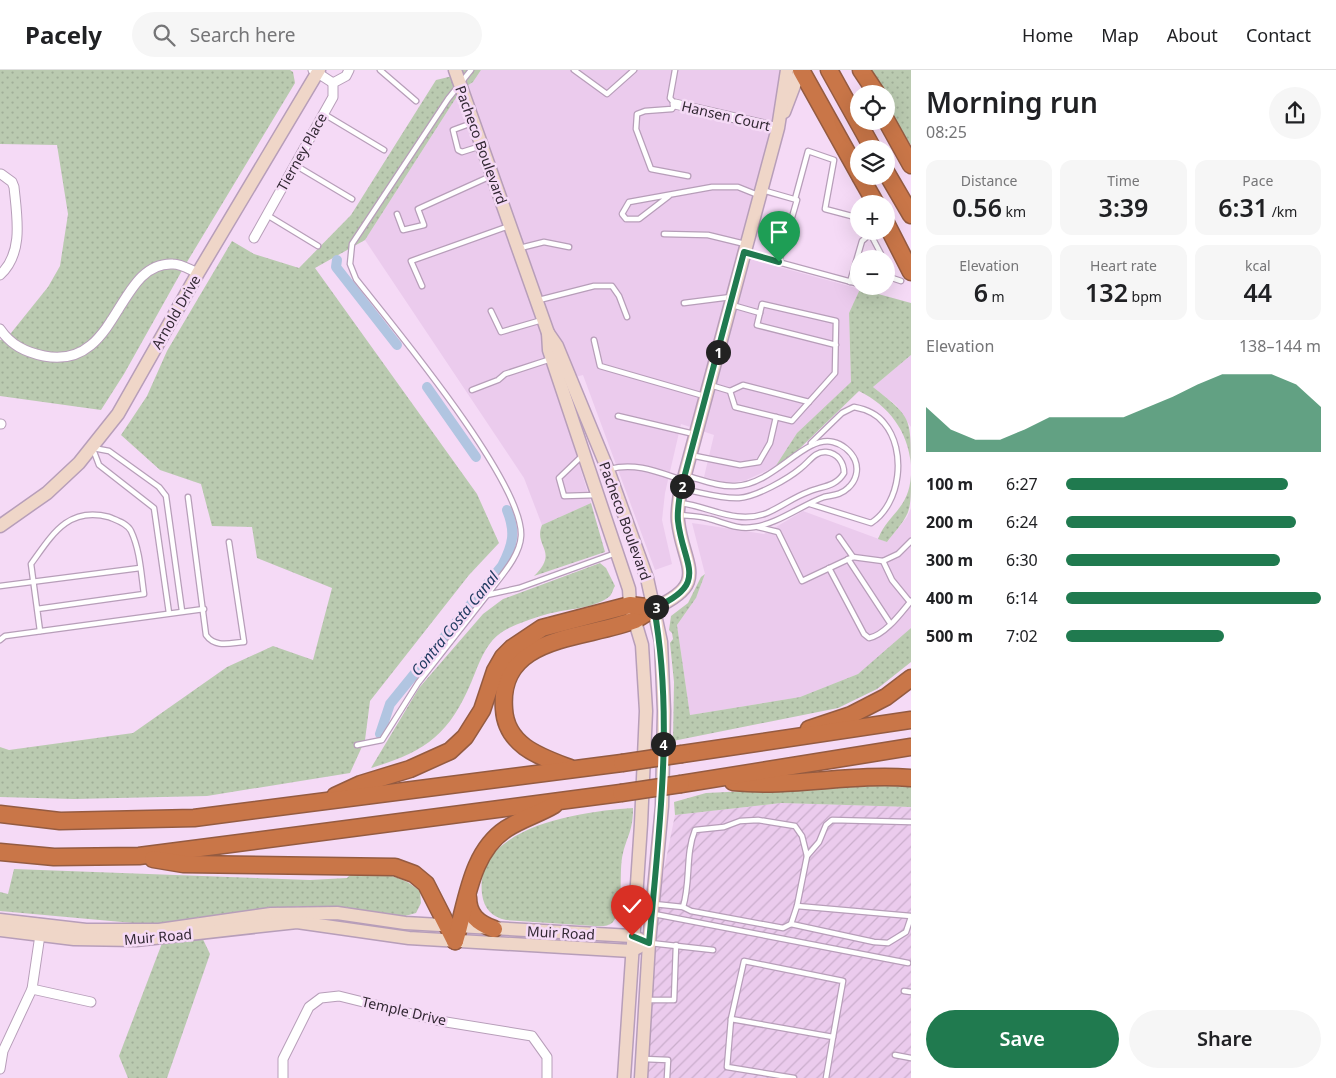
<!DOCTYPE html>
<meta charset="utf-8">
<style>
body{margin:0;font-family:"Noto Sans",sans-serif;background:#f6f6f6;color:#202124;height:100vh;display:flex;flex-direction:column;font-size:19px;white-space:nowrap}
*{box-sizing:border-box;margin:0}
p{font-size:16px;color:#757577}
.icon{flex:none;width:28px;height:28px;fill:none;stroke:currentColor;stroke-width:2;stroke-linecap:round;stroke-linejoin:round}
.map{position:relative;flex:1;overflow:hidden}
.panel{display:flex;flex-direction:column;background:#fff;width:425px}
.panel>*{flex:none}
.buttons{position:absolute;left:850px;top:15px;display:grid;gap:10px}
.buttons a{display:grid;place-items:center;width:45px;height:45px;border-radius:50%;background:#fff;box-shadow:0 5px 20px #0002;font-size:25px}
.pin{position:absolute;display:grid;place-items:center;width:42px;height:42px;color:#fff;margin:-51px -21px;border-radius:50% 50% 50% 0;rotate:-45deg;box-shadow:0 0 5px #0007}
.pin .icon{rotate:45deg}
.km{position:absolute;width:25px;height:25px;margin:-12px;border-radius:50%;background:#222;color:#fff;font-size:14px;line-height:25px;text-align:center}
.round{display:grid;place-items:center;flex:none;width:52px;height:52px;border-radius:26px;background:#f6f6f6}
.overview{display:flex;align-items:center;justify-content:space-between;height:85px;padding:0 15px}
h1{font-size:28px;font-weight:600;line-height:38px}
.stats{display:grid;grid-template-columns:repeat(3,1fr);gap:8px;height:85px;padding:5px 15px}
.stats div{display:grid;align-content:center;border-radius:12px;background:#f6f6f6;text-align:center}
.stats b{font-size:25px;font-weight:600}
.stats small{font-size:14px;font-weight:400}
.stats p{font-size:14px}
.chart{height:140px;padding:10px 15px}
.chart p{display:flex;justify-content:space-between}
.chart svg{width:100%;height:90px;margin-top:5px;fill:#207a4f;opacity:.7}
.cta{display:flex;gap:10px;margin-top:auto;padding:10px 15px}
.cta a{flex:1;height:58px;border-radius:30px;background:#207a4f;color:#fff;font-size:20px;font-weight:600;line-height:58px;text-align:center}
.cta a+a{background:#f6f6f6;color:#202124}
ul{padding:0 15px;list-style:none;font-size:16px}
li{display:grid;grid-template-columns:80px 60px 1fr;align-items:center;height:38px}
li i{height:12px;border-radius:6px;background:#207a4f}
header{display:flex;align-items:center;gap:30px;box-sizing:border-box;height:70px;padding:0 25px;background:#fff;border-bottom:1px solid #e0e0e0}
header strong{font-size:24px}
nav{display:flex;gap:28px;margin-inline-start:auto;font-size:18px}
.search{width:350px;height:45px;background:#f6f6f6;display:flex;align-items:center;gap:12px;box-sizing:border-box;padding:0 18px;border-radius:28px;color:#757577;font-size:19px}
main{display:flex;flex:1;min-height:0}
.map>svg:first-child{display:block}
.built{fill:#ebcbed}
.industrial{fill:url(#industrial-furrows)}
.grass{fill:url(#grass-dots)}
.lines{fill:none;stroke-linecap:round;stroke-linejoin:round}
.canal{stroke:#b1c5e1;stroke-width:10}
.lane-casing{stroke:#b79eb9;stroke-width:7}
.street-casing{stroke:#b79eb9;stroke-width:11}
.secondary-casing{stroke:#b79eb9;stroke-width:15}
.highway-casing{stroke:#945b41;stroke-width:19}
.lane{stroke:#fff;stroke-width:4.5}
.street{stroke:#fff;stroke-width:9}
.secondary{stroke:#efd6c8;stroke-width:12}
.highway{stroke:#c97648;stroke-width:16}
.highway-bridge-casing{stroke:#945b41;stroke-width:19;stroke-linecap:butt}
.highway-bridge{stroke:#c97648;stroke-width:16}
.route-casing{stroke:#fff;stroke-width:10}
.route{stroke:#207a4f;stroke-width:6}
.labels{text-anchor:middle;stroke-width:5;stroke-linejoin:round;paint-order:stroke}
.street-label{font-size:14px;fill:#322833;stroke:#f5daf6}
.water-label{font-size:15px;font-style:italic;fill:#203b61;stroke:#f5daf6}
</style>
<header>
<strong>Pacely</strong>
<div class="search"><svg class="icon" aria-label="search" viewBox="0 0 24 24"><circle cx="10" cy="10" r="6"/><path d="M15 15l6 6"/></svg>Search here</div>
<nav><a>Home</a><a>Map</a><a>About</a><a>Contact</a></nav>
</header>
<main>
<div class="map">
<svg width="911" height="1008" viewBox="0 0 911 1008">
<defs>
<pattern id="industrial-furrows" width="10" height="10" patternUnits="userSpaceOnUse" patternTransform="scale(1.25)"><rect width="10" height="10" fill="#ebcbed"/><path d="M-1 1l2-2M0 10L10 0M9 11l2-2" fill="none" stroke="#caaecc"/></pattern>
<pattern id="grass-dots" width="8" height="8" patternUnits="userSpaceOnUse" patternTransform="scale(1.25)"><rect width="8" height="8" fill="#bacab0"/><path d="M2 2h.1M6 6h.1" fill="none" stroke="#a0ae98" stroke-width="1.8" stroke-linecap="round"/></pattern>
</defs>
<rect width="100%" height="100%" fill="#f5daf6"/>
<g class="built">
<polygon points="481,0 787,0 743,187 860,219 849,243 851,312 797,363 775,397 744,411 727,413 704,407 714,365 681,354 665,423 662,450 672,494 655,500 583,305 554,312 591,433 542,455 524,408 365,170 461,20 473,12"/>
<polygon points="911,285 911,357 896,335 873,317"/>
<polygon points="911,438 911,558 907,564 858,604 800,627 690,645 677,555 696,528 705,504 692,453 764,464 803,441 887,472 907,447"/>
</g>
<polygon class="industrial" points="781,733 911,737 911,1008 641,1008 649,873 675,745"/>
<g class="grass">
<polygon points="0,0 290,0 293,2 295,13 184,197 124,304 101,340 0,326 0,270 7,268 48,217 60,196 68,144 57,75 0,74"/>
<polygon points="460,0 481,0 473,12 461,20 365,170 315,198 477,424 499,473 469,505 370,631 365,670 350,703 207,726 74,729 0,727 0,677 9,680 133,663 227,597 273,576 313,590 332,518 257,488 252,457 212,456 201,414 160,400 121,365 147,326 167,281 232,171 254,184 299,198 351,145 436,10 457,5"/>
<polygon points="861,0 911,0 911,75 886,38 886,24 877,24"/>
<path d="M 860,219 L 911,233 L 911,285 L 873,317 C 911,347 911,347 911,395 C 908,361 889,336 859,321 L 794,384 L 775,397 L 797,363 L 851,312 L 849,243 Z"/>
<path d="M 911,405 C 911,444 911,442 887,472 L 878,469 C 888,443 909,440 911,405 Z"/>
<path d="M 591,433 L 605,482 L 534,506 C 560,481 533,477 542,455 Z"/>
<path d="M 600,493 L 606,498 L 615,516 C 613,519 612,524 610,526 C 596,539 562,539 544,545 C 531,549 513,555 502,562 C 488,571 481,588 475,603 C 452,661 431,680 371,698 L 419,618 L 483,544 L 503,529 Z"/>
<polygon points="705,504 696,528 677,555 690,645 800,627 858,604 911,558 911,592 877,619 838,638 673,671 674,612 670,573 673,569 672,563 669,560 671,546 688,533 701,507"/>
<polygon points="877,715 911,717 911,737 781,733 675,745 674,732 706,723"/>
<path d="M 633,738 C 633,760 628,764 623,783 C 618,802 625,837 613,852 C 608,857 601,856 594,856 L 506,850 C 492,847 484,839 482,824 C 474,755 585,741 633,738 Z"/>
<path d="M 14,799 L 310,810 L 347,808 L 352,803 C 380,804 397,802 420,821 L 421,833 L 416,843 L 405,846 L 345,839 L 299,836 L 155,855 L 0,841 L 0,822 L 8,824 Z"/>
<polygon points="200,863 210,884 167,1008 128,1008 119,986 164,868"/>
</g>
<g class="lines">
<g class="canal">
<polyline points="337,190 336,197 397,275"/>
<polyline points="427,317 476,387"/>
<path d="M 380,664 L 390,634 L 502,496 C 513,475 516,462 507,440"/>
</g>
<g class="lane-casing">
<g id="lane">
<polyline points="380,0 416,31"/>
<path d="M 471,0 L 448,29 L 352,174 L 350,194 L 356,209 C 393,256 524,413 521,466 C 520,487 499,508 487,525 L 519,518 L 616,483"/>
<polyline points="574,0 607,24 634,0"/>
<polyline points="675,0 670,28 675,34 672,39 645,41 637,44 636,59 651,99 688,106"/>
<polyline points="324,44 384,80"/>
<polyline points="472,53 453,60 458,80 462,82 481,76"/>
<polyline points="295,95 352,129"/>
<polyline points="762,120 797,130 779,192"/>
<polyline points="669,126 639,149 626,149 622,144 629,132 712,117 738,117 758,125"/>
<polyline points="795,129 808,81 834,90 825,139 859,148"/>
<polyline points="397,144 403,160 424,155 418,139 491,106"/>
<polyline points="267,145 318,176"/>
<polyline points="870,163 881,184 880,189"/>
<polyline points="664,164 708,165 745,174"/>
<polyline points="520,178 544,172 569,177"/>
<polyline points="745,183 859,214"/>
<polyline points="886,206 901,211"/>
<polyline points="850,212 862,171 870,164"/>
<polyline points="422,216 411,191 509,156"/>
<polyline points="865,216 872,216"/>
<polyline points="539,230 594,216 612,216 619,226 627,247"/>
<polyline points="684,233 731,227"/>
<polyline points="732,235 760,243"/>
<polyline points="491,241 501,262 542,250"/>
<polyline points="594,270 600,296 704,326"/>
<polyline points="710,315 730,321 735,337 792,351 835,303 836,251 762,234 757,255 836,275"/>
<polyline points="472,320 498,310 505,304 551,289"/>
<polyline points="730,321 743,315 809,332"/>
<polyline points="618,346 694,364"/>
<polyline points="93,378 109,381 159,417 166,426 182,541"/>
<polyline points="93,379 99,395 154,438 169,543"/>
<polyline points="583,385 559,408 564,426 597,425"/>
<polyline points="690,385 740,395 759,392 770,373 776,347"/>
<path d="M 610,399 C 635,392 658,402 682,410"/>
<path d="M 188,427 L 206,565 C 215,578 230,573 244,572 L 229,472"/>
<path d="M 681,433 C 710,437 737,455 767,443 C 781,437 794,427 808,422 C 822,416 836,417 844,403 C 844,393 838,383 826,382 C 815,381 809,392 801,398 C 788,409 756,427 739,428 C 721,429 700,422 682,419"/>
<path d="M 810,434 L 871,453 C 901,434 907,380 884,353 C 877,344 865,339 854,337 L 842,343 L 811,373"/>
<path d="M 680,445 C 690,446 700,446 710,449 C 725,453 738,460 754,457 C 777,454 802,435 824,427 C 833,425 841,425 848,418 C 856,411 859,400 855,390 C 851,381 842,374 833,372 C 804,365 774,415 735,416 C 719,417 702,410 687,406"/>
<polyline points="758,457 778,462 802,511 853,487 883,491 898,484 911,471"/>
<polyline points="839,467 853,487"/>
<polyline points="848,489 890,553"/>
<polyline points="883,491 892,510 910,532"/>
<path d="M 829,498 L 864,564 L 869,568 C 885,565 901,543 911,531"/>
<polyline points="0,516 140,498"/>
<path d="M 37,539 L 144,524 C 141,503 140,480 131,461 C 127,453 116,450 109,447 C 68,436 52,465 31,494 L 40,561"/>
<polyline points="0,570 5,566 204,539"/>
<polyline points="357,675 382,670 418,613 487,525"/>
<polyline points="654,834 683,837 691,841 783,858 791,854 797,836 807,786 819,772 826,755 832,750 911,752"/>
<polyline points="797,836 911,846"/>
<path d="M 683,837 C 691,811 685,785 695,760 L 724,757 L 740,751 L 758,750 L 795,756 L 802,766 L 807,786"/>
<polyline points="654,844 908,893"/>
<polyline points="791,854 874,872 888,873 906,862 911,847"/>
<polyline points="650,873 713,880"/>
<polyline points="904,921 911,922"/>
<polyline points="647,930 674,930 676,875"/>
<polyline points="731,949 744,891 843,911 833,967"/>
<polyline points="895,985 911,988"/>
<polyline points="644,989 668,990 667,1008"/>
<polyline points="794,1008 727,997 731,949 833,967 826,1008"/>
</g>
</g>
<g class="street-casing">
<g id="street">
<polyline points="313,0 333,13"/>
<polyline points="675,34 778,58"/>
<polyline points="254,168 333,27 333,13 346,6 349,0"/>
<path d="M 0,205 C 24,183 17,147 14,117 L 12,112 L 1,104"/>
<path d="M 0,259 C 11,275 25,282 44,286 C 119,301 116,191 173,194 C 182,194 190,200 198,203"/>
<polyline points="0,354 1,354"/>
<polyline points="32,919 91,932"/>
<polyline points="0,999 3,981 32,919 40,865"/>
<polyline points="283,1008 283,989 309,937 321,928 339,926 440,951 532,966 547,987 547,1008"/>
</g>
</g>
<g class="secondary-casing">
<g id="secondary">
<polyline points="455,0 548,263 549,280 629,519 630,535 642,575 646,641 641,754 624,1008"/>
<polyline points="784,42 800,0"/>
<polyline points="548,263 557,276 608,400 647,508 661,572 664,641 662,736 649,873 641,1008"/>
<polyline points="0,456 47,423 79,393 118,344 198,203 319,0"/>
<path d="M 654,538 C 711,513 683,496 678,451 C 677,442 679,432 680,423 L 778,58 L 787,0"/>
<polyline points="0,850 86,860 159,860 271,844 337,843 405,853 632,866 639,869"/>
<polyline points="0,860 74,869 136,870 297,852 409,868 631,881 639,877"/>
</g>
</g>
<g class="highway-casing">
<g id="highway">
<polyline points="801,0 859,104"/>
<polyline points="829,0 873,79"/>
<polyline points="861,0 877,24"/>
<polyline points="886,50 911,95"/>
<polyline points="886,102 911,145"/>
<polyline points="860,106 876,134"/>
<polyline points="886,153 911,202"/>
<polyline points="809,659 851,645 886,627 911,608"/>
<polyline points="682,684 911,650"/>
<path d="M 570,698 C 541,687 506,676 504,639 C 498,564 585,570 635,550 C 641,547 648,542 654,538"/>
<path d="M 733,712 C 792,718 852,703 911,708"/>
<polyline points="681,714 911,677"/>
<polyline points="335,726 361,714 410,699 450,681 465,667 482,640 495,601 503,587 512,578 542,558 630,535 654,538"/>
<polyline points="0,744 60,751 194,748 622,693"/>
<polyline points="0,782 54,787 139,786 621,723"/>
<polyline points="153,789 183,794 395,797 414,804 426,814 455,871"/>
<path d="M 468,827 C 468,845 478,853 494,859"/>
<path d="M 455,871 C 467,833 470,783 506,759 C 521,749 539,744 554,735"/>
</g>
</g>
<use href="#lane" class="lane"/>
<use href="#street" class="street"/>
<use href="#secondary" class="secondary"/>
<use href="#highway" class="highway"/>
<g class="highway-bridge-casing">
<g id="highway-bridge">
<polyline points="622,693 682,684"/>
<polyline points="621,723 681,714"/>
</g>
</g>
<use href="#highway-bridge" class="highway-bridge"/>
</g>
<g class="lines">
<g class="route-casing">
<path id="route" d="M 632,866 L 649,873 C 659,762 674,648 654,538 C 711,513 683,496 678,451 C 677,442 679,432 680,423 L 744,182 L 779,192"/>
</g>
<use href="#route" class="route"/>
</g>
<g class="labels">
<g class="street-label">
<text transform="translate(726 46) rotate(13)" y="5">Hansen Court</text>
<text transform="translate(481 75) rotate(70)" y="5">Pacheco Boulevard</text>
<text transform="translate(302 82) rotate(-61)" y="5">Tierney Place</text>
<text transform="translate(176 242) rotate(-60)" y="5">Arnold Drive</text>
<text transform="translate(625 451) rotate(70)" y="5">Pacheco Boulevard</text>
<text transform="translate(561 863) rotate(3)" y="5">Muir Road</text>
<text transform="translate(158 867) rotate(-5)" y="5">Muir Road</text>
<text transform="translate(404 941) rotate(13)" y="5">Temple Drive</text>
</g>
<g class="water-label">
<text transform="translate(455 554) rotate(-51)" y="5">Contra Costa Canal</text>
</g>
</g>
</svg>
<div class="buttons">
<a><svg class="icon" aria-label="locate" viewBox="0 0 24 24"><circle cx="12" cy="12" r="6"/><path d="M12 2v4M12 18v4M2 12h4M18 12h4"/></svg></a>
<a><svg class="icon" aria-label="layers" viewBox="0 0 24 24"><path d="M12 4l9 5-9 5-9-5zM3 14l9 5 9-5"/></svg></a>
<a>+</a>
<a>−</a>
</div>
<div class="pin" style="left:779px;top:192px;background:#1e9e55"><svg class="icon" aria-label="arrive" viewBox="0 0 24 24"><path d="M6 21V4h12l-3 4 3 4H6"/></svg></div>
<div class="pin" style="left:632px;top:866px;background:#d93025"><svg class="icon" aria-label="check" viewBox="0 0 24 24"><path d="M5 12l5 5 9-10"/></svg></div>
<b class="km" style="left:718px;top:282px">1</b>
<b class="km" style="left:682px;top:416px">2</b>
<b class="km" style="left:656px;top:537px">3</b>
<b class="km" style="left:663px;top:674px">4</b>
</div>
<section class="panel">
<div class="overview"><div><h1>Morning run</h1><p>08:25</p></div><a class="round"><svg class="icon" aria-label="share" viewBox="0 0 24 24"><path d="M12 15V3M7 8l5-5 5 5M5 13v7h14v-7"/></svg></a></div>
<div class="stats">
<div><p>Distance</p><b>0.56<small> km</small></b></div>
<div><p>Time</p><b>3:39</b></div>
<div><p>Pace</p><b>6:31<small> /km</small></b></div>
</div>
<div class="stats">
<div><p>Elevation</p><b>6<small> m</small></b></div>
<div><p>Heart rate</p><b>132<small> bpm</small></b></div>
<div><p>kcal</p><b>44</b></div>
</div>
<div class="chart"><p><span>Elevation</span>138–144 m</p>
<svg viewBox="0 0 160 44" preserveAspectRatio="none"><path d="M0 44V22L10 33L20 38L30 38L40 33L50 27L60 27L70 27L80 27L90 22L100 17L110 11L120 6L130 6L140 6L150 11L160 22V44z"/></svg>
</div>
<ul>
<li><b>100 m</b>6:27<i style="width:87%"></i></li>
<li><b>200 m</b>6:24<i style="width:90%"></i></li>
<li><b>300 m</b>6:30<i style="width:84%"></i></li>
<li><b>400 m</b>6:14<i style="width:100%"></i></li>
<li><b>500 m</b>7:02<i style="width:62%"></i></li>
</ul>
<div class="cta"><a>Save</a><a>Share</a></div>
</section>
</main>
